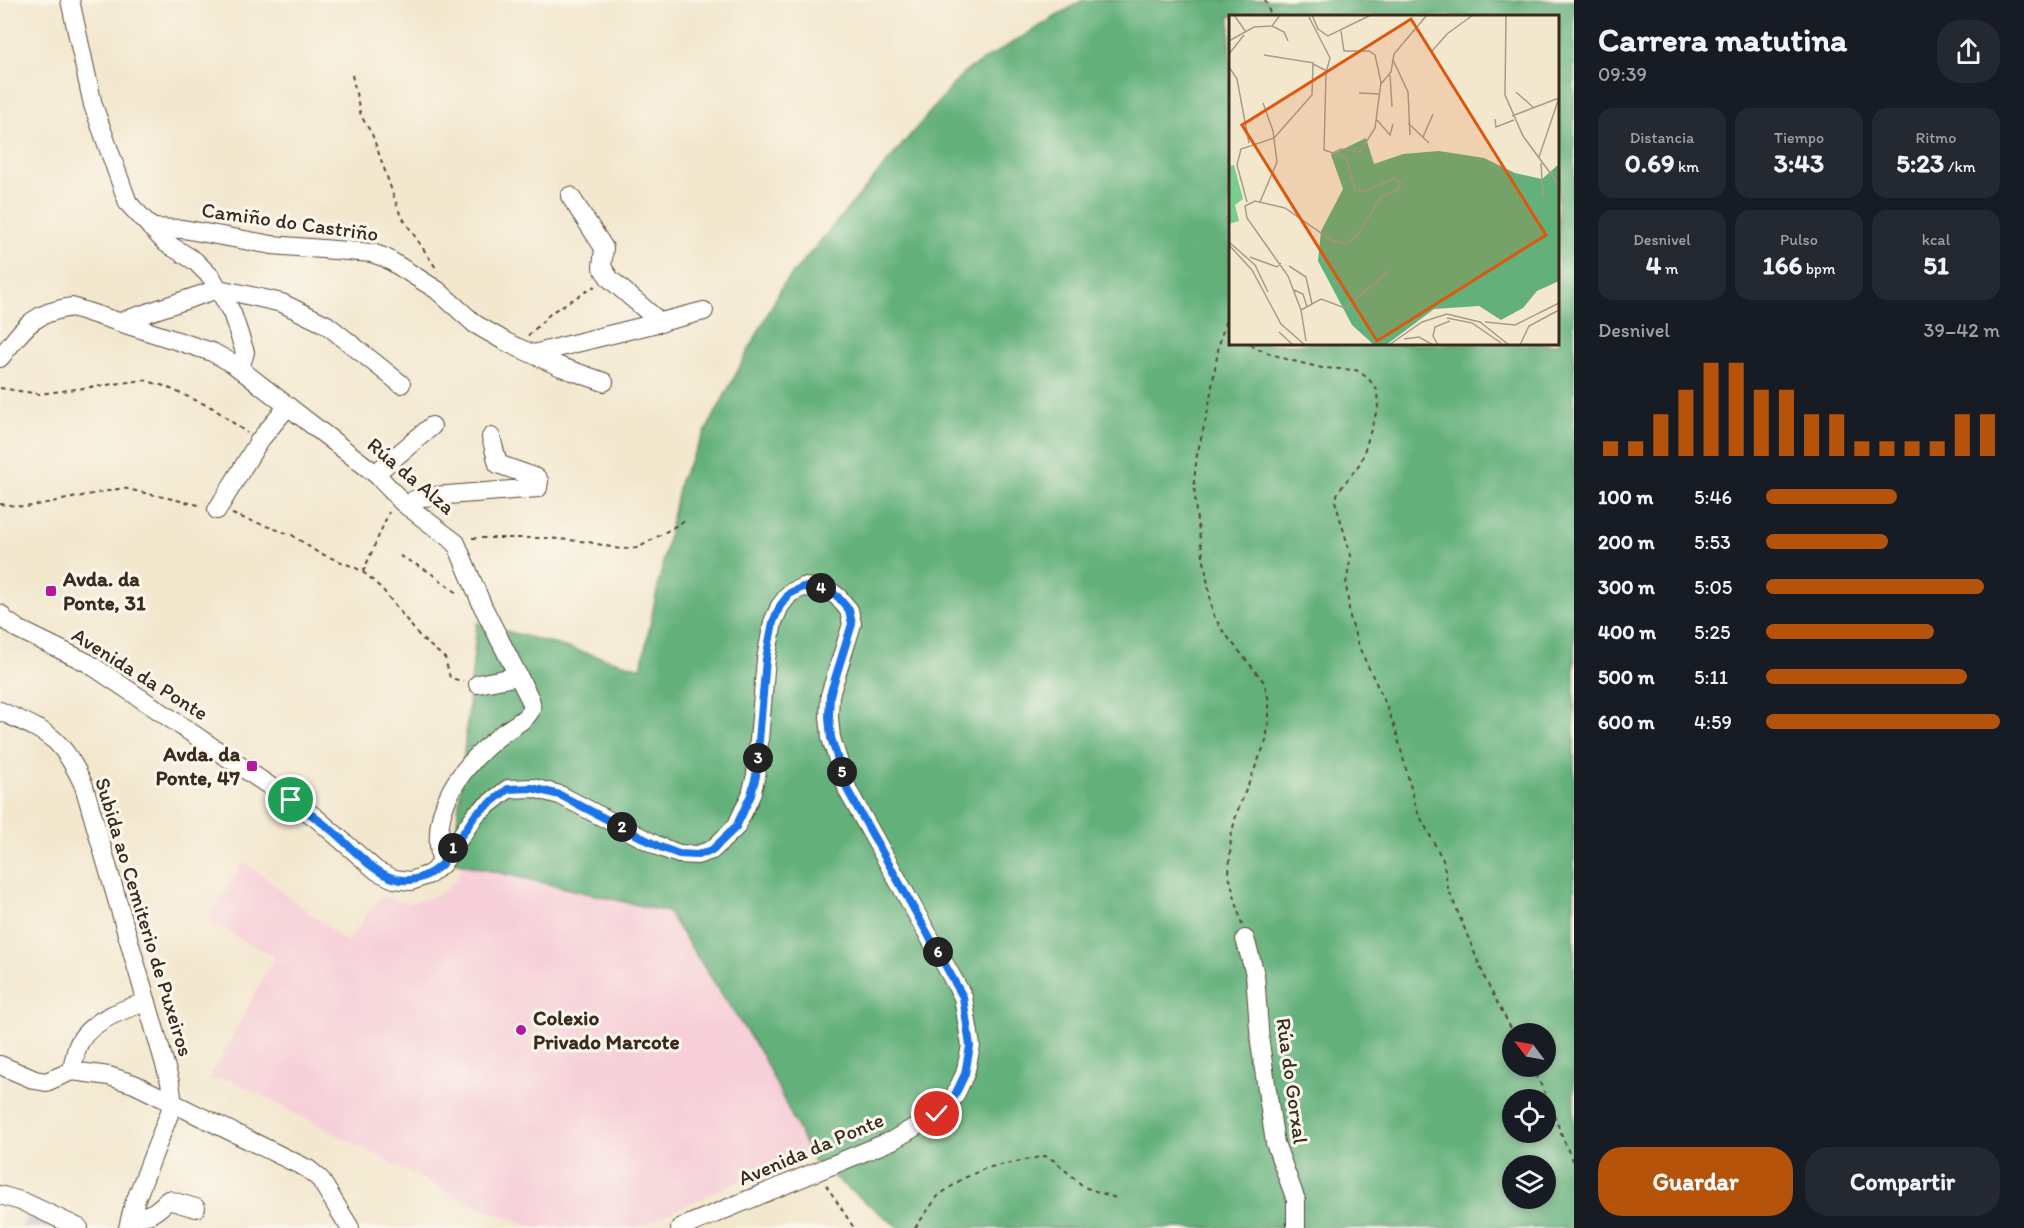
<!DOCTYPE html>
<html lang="es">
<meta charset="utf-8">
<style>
body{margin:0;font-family:Itim,sans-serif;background:#242831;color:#f1f3f6;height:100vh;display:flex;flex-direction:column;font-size:22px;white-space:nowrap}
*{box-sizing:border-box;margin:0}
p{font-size:20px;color:#9ea1a6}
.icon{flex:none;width:33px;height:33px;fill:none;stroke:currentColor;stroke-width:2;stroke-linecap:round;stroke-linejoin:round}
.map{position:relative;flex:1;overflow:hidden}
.side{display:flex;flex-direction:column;background:#171b24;width:450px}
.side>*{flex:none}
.needle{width:39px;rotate:302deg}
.fabs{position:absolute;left:1502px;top:1023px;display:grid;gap:12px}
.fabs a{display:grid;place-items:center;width:54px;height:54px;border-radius:50%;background:#171b24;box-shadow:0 3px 9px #0003;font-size:30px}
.pin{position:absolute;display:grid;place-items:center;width:51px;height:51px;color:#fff;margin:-26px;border:3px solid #fff;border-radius:50%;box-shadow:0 2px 6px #0007}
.km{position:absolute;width:30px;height:30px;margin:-15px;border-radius:50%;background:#222;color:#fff;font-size:16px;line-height:30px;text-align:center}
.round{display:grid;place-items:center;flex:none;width:63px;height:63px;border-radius:24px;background:#242831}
.overview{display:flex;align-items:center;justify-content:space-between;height:102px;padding:0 24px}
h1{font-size:33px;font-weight:700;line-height:45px}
.stats{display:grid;grid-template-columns:repeat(3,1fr);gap:9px;height:102px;padding:6px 24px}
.stats div{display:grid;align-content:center;border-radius:15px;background:#242831;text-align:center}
.stats b{font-size:26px;font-weight:700}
.stats small{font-size:16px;font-weight:400}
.stats p{font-size:16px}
.chart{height:168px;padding:12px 24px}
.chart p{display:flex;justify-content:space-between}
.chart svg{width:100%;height:108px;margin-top:6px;stroke:#b45309;stroke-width:6}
.primary-button{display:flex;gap:12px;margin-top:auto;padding:12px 24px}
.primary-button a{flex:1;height:69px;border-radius:24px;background:#b45309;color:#fff;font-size:24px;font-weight:700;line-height:69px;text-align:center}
.primary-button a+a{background:#242831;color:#f1f3f6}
ul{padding:0 24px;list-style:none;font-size:20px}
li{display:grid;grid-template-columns:96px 72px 1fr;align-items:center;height:45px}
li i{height:15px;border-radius:8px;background:#b45309}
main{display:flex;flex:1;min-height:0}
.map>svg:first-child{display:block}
.built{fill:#f6cfd8}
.industrial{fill:#d1bdca}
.forest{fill:#64b07a;stroke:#506d4c;stroke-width:1.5;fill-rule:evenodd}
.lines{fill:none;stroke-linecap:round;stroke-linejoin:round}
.minor-casing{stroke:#574638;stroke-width:20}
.path{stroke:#574638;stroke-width:2;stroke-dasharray:4.5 4.5;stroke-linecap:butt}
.minor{stroke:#fff;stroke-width:18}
.route-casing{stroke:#fff;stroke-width:12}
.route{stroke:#1a73e8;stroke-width:8}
.poi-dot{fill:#b5179e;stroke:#fbf7ec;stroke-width:2}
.labels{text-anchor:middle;stroke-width:6;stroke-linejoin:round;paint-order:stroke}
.street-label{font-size:21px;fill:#3b2a1e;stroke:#fbf7ec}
.poi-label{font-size:21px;font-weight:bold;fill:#3b2a1e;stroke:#fbf7ec;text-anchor:start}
.inset-road{fill:none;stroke:#a99b88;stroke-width:1.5}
.view{fill:#df570d;fill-opacity:0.15;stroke:#df570d;stroke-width:3}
.inset-edge{fill:none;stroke:#3b2a1e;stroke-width:3}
</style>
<main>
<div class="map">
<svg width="1574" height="1228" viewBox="0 0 1574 1228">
<rect width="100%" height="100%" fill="#fbf7ec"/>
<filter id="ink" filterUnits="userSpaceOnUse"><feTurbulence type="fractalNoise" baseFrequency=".0167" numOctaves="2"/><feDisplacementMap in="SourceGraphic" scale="12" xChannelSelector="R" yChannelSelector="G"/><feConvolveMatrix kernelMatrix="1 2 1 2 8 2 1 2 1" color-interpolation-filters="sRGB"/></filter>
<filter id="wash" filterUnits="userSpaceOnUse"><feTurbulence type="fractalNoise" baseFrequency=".008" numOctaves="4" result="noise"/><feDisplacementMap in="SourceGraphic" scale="24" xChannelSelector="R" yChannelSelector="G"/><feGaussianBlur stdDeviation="1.35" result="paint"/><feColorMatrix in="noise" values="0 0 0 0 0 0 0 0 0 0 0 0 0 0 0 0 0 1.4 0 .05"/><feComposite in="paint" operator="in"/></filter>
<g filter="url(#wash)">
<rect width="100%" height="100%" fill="#f3e7ce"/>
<polygon class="built" points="469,846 739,902 827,1141 636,1228 535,1228 472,1205 231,1080 209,1080 274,957 206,921 244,861 346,942 381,896 408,903 433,897 447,889 459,876"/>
<polygon class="industrial" points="29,1212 59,1228 22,1228"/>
<path class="forest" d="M 1083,0 L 1574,0 L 1574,1228 L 899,1228 L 814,1162 L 762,1055 L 668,912 L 453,862 L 477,623 L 641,668 L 680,480 L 783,285 L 964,72 ZM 1230,16 L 1558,16 L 1558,344 L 1230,344 ZM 1512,1034 L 1545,1034 L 1545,1066 L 1512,1066 ZM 1512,1100 L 1545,1100 L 1545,1132 L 1512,1132 ZM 1512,1166 L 1545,1166 L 1545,1198 L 1512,1198 Z"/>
</g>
<g filter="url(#ink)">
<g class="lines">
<g class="minor-casing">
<g id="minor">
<polyline points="70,0 93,105 128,203 166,243 195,261 212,278 232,313 245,352 240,369"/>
<polyline points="570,196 604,248 602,267 610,279 661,323"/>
<polyline points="151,228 183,229 272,245 372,253 386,258 437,290 475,324 508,343 561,367 604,382"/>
<polyline points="120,322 218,289 238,293 282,303 327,325 401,384"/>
<path d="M 534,354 C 590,339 647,326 704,311"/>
<path d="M 0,358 C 24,328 31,313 72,307 L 212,352 L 232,363 L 377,475 L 402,502 L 456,543 L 483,607 L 530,699 C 531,702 532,706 531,709 C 528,719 511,727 503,733 C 461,766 428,808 442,864"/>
<polyline points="377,475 382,468 432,426"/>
<polyline points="408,507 414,500 422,497 538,488 539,481 537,478 498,464 491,437"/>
<polyline points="217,510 259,441 288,406"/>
<polyline points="0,614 5,620 18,629 88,663 152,706 315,817 377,871 394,879 411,881 430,874 442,864 476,814 508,789 533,788 560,795 660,847 679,854 697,855 712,850 736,827 751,795 756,775 766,659 773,622 780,606 790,593 803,587 827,589 838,597 849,610 852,624 830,695 829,717 831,738 848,791 963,997 971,1046 965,1074 954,1097 937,1114 893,1140 680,1228"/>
<polyline points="478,684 509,678 517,674"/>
<path d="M 0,711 C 48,733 61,735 84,786 L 170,1082 L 173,1104 L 133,1207 L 128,1228"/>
<polyline points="1245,939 1255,974 1260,1043 1275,1143 1296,1200 1296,1228"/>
<polyline points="0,1065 35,1080 46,1082 72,1071 109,1076 134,1084 308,1169 320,1179 350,1228"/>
<path d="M 72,1071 C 73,1063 75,1055 77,1048 C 86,1022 123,1009 147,1002"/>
<polyline points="0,1195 24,1202 79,1228"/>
<path d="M 131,1216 C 150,1217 155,1213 168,1200 L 196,1208"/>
</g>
</g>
<g class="path">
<polyline points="1265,0 1271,16"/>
<polyline points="352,75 361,116 372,134 400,214 438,271"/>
<polyline points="1230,304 1219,345 1208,410 1197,455 1194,481 1196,514 1213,614 1222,630 1264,682 1269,701 1269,719 1266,741 1237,812 1231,836 1229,875 1242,925"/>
<polyline points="528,336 552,312 595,286"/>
<polyline points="1251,344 1255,348 1289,360 1322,368 1356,370 1368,378 1377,390 1378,407 1361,462 1338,492 1335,501 1351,556 1346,584 1350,617 1358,645 1384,700 1396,731 1417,811 1443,860 1448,888 1486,981 1514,1034"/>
<polyline points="0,388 39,394 144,380 164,386 213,408 247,433"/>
<polyline points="0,504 26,507 123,488 203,506"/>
<polyline points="232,514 292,535 317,552 356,568 367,575 383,590 421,638 445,658 450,678 463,681"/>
<polyline points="472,538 548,538 589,542 620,549 638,548 684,521"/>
<polyline points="400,556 428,571 460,595"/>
<polyline points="363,572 389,512"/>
<polyline points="1532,1066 1544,1091 1574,1165"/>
<polyline points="826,1185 854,1228"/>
<polyline points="915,1228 938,1196 962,1179 986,1168 1045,1156 1055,1161 1084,1187 1116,1198"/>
</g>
<use href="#minor" class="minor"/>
</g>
</g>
<g class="lines" filter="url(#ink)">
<g class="route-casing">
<path id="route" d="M 291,800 C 306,811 322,822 336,834 C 369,864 399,903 442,864 L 476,814 L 508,789 L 532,788 L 560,795 L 660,847 L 679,854 L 697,855 L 712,850 L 736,827 L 751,795 L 756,776 L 766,659 L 773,622 L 780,606 L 790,593 L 803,587 L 827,589 L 838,597 L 849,610 L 852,624 L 830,695 L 829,717 L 831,738 L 848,791 L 963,997 L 970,1046 L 965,1074 L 954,1097 L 937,1114"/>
</g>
<use href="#route" class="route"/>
</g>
<g class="poi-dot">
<rect x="45" y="585" width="12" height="12" rx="3"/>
<rect x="246" y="760" width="12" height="12" rx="3"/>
<circle cx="521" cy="1030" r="6"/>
</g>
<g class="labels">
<g class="street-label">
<text transform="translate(290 222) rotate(8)" y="7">Camiño do Castriño</text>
<text transform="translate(411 476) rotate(40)" y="7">Rúa da Alza</text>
<text transform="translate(140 674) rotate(32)" y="7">Avenida da Ponte</text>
<text transform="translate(144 917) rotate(73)" y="7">Subida ao Cemiterio de Puxeiros</text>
<text transform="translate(1292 1081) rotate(82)" y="7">Rúa do Gorxal</text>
<text transform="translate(811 1149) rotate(-23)" y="7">Avenida da Ponte</text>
</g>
<g class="poi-label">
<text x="63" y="586">Avda. da<tspan x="63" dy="24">Ponte, 31</tspan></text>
<text x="240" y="761" text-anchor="end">Avda. da<tspan x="240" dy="24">Ponte, 47</tspan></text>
<text x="533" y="1025">Colexio<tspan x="533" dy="24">Privado Marcote</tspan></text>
</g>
</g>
<g transform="translate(1229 15)">
<rect width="330" height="330" fill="#f3e7ce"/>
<path d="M 5,150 L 14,184 L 6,190 L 10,206 L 0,209 L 0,151 Z" fill="#7bcd8f"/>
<path d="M 137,123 L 145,149 L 174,139 L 210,136 L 255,143 L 286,158 L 313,164 L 330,149 L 330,266 L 308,276 L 294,293 L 272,305 L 250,291 L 205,294 L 157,330 L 145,330 L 123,310 L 89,246 L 92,216 L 114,174 L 102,140 Z" fill="#64b07a"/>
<path class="inset-road" d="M 5,0 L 17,17M 83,0 L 89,14 L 99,21 L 142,0M 277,0 L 276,80 L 294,121 L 330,170M 43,11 L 55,17 L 59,26M 0,26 L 25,12 L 43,11 L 51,0M 203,36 L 218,19 L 244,0M 0,39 L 15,20M 35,40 L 85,48M 164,45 L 179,77 L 181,120M 0,52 L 8,64 L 20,128M 161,60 L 163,92M 152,69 L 162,57 L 165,39 L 198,0M 287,77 L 305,93M 130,78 L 151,79M 283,101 L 330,83M 147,104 L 161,120 L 164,109M 266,104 L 267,112 L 285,105M 179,108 L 200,128M 194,122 L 204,99M 45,123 L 83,80 L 84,49 L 98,56M 102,139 L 112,134 L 131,137 L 146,113 L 152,67 L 146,40 L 140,36 L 115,36 L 112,16M 310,142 L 330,83M 312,148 L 314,182M 18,187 L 8,150 L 12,134 L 45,123M 31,187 L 48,147 L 44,116 L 34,88M 0,227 L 26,250 L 39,277M 0,230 L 23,255 L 52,309 L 76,330M 21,242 L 48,252 L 52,248M 60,251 L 77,262 L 83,289M 65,275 L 74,279 L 78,292M 72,295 L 92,284 L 116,293 L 160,256M 218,303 L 243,308 L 272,328M 256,307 L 286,310 L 330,288M 50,317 L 64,330M 175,324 L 190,322 L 204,330M 77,326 L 72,295 L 59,261 L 18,203 L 16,191 L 26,186 L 56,193 L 102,225 L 117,229 L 127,222 L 152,182 L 169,175 L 172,168 L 166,163 L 137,176 L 126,175 L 117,142 L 95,135 L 97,58 L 101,43 L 80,2M 160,330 L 193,307 L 218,299 L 251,307 L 280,330M 209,330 L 204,321 L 206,312 L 221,306M 291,330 L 300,311 L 330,295"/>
<path class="view" d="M 182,4 L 317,220 L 148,326 L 13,110 Z"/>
<rect width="330" height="330" class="inset-edge"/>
</g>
</svg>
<div class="fabs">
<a><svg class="needle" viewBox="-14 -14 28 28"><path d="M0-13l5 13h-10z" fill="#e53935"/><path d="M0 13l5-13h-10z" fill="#9ea1a6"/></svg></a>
<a><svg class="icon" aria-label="locate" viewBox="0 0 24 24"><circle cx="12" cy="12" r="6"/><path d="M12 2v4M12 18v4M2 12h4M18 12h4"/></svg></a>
<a><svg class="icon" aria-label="layers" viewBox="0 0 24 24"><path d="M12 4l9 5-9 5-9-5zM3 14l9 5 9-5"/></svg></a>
</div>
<div class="pin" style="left:291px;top:800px;background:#1e9e55"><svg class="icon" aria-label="arrive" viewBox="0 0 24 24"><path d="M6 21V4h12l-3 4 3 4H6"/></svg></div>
<div class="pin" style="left:937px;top:1114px;background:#d93025"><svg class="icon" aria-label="check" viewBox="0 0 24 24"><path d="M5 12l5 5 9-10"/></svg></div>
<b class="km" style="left:453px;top:848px">1</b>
<b class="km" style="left:622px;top:827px">2</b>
<b class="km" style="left:758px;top:758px">3</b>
<b class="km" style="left:821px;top:588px">4</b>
<b class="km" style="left:842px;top:772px">5</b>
<b class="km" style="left:938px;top:952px">6</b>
</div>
<section class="side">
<div class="overview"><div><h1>Carrera matutina</h1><p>09:39</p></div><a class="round"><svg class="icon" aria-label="share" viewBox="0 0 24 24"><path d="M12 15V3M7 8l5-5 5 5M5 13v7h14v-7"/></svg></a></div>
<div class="stats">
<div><p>Distancia</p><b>0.69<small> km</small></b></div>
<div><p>Tiempo</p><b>3:43</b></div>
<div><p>Ritmo</p><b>5:23<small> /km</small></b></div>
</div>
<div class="stats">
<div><p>Desnivel</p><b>4<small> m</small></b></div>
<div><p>Pulso</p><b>166<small> bpm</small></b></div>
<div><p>kcal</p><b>51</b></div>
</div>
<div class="chart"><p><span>Desnivel</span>39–42 m</p>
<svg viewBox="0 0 160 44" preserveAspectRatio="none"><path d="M5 44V38M15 44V38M25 44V27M35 44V17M45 44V6M55 44V6M65 44V17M75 44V17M85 44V27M95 44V27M105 44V38M115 44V38M125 44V38M135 44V38M145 44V27M155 44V27"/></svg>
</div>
<ul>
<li><b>100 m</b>5:46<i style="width:56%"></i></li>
<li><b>200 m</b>5:53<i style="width:52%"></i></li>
<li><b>300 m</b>5:05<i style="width:93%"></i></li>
<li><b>400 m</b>5:25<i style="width:72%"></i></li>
<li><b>500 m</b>5:11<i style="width:86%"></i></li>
<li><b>600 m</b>4:59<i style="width:100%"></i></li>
</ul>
<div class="primary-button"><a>Guardar</a><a>Compartir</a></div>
</section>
</main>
